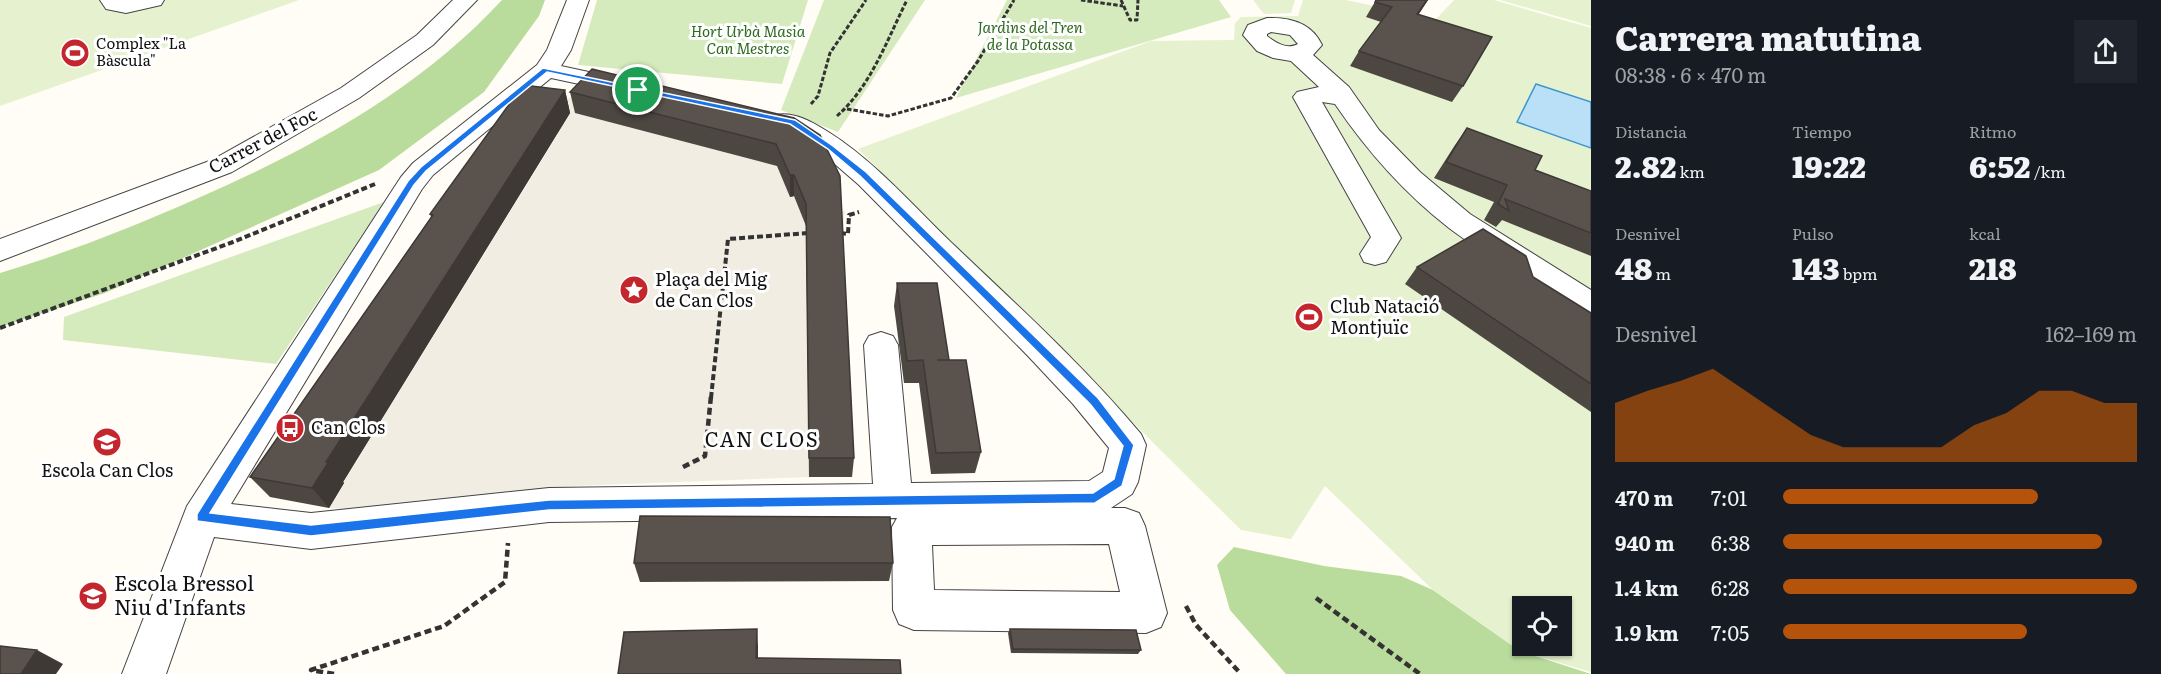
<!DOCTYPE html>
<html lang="es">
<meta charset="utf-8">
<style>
body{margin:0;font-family:Literata,serif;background:#20242c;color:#f1f3f6;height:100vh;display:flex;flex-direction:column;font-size:22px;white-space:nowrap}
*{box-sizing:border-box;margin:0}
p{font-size:20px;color:#9ea1a6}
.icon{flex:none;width:33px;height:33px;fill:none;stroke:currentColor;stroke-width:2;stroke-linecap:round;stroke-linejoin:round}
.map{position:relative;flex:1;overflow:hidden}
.sheet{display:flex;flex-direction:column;background:#171b24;width:570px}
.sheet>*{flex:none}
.fabs{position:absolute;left:1512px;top:596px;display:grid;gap:12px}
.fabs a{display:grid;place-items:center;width:60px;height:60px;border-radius:0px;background:#171b24;box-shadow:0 2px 4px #0004;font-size:30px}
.pin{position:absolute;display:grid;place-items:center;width:51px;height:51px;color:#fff;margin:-26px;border:3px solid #fff;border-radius:50%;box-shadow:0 2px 6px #0007}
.round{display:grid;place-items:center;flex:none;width:63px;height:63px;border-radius:0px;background:#20242c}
.head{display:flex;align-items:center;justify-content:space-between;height:102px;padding:0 24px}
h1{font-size:33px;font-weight:800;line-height:45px}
.metrics{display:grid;grid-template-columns:repeat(3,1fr);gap:9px;height:102px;padding:6px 24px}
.metrics div{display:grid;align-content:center}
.metrics b{font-size:30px;font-weight:800}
.metrics small{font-size:16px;font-weight:400}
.metrics p{font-size:16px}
.chart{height:168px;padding:12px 24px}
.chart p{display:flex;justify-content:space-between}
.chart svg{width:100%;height:108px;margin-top:6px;fill:#b45309;opacity:.7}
ul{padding:0 24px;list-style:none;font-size:20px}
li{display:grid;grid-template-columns:96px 72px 1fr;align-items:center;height:45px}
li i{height:15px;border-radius:8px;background:#b45309}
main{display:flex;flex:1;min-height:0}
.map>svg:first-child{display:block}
.green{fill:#d5ebbd}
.forest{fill:#b9dc9c}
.pitch{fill:#e6f2cf;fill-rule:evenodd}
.plaza{fill:#f1ede2}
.water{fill:#b9e0f7;stroke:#3f96cf;stroke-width:1.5}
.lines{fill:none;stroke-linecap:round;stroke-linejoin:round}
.minor-casing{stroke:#444;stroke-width:2}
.path-far2{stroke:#333;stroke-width:3;stroke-dasharray:4.5 2;stroke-linecap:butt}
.path-far1{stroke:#333;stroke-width:4;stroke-dasharray:6 3;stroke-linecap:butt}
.path{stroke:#333;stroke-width:4.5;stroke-dasharray:7 4;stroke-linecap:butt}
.minor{fill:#fff;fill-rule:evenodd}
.wall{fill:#4d4742}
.shaded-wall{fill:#3f3936}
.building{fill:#5a524d;stroke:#3f3936;stroke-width:1.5}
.route{fill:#1a73e8;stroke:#fff;stroke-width:1.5;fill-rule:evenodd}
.labels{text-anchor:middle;stroke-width:6;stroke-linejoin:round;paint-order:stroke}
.far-park-label{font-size:15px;font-style:italic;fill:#2f6b1f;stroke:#fff}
.far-poi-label{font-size:15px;fill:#111;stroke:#fff;text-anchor:start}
.street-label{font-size:18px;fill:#111;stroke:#fff}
.poi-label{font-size:18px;fill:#111;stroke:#fff;text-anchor:start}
.neighbourhood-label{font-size:20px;letter-spacing:1.5px;fill:#111;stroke:#fff}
.near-poi-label{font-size:21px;fill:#111;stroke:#fff;text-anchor:start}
</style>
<main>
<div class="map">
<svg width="1591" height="674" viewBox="0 0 1591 674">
<rect width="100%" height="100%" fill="#fffdf5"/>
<g class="green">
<polygon points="597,0 808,0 782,84 578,65"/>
<polygon points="824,0 925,0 838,132 781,110"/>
<polygon points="1007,0 1219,0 1231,17 956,98"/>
<polygon points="384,202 276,364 63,340 64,317"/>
</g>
<g class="forest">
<path d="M 502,0 L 545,0 L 539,16 L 484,92 L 379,170 L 105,293 L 0,327 L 0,273 C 67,253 132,227 196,199 C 308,150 418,91 502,0 Z"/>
<polygon points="1234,547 1324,566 1401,576 1433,590 1520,651 1591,674 1286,674 1230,610 1217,565"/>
</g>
<g class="pitch">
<polygon points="0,0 299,0 0,106"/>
<polygon points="1253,0 1295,0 1291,13 1264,14"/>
<path d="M 1303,0 L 1346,0 L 1436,19 L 1454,0 L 1494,0 L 1591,28 L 1591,672 L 1520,651 L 1433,590 L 1325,486 L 1291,539 L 1241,530 L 858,149 L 1151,41 L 1234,40 L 1235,23 L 1241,17 L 1298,16 ZM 1522,606 L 1562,606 L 1562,645 L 1522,645 Z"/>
<polygon points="1500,0 1591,0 1591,26"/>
</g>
<polygon class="plaza" points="596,90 777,166 794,196 828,214 845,211 841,241 806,241 809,477 573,486 358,510 329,508 344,484 339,482 348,468 352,468 558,134 530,109"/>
<polygon class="water" points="1536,84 1591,102 1591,148 1517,122"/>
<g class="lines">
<g class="minor-casing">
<g id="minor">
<polygon points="100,0 164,0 161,5 126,13 106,9"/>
<polygon points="453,0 477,0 433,45 359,98 232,172 0,261 0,239 212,160 341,88 417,35"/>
<path d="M 567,0 L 589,0 L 571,50 L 561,66 L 635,82 L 638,87 L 635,92 L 626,94 L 551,78 L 433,175 L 422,189 L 231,504 L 311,513 L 549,488 L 873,484 L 864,345 L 869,336 L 881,332 L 893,336 L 898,345 L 911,483 L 1089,481 L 1103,472 L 1109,448 L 1073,404 L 1028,356 L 859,185 L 814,146 L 793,133 L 776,127 L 772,121 L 776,115 C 795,111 814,123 830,133 C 877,163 915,208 955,246 C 1019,307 1084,366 1141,434 L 1146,445 L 1138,482 L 1132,494 L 1111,508 L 1125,508 L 1139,513 L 1145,526 L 1167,613 L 1161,627 L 1146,633 L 914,630 L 899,624 L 893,610 L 892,527 L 897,518 L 549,522 L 311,549 L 214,537 L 166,674 L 122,674 L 187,506 L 401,177 L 413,163 L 537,65 L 547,50 ZM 1109,544 L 1120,592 L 934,590 L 932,545 Z"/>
<path d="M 1267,18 C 1290,17 1312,23 1322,45 L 1313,55 L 1349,87 L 1379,130 L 1420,172 L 1470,214 L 1591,290 L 1591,317 L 1580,313 C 1537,285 1490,259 1449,228 C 1404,193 1367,151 1335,104 L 1322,102 L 1401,238 L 1386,262 L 1375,265 L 1364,262 L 1360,254 L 1371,237 L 1293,97 L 1297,92 L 1319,87 L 1291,61 L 1273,58 L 1257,51 L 1243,35 L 1248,25 ZM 1271,32 L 1290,35 L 1298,44 C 1287,50 1276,43 1267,36 L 1267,34 Z"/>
</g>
</g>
<g class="path-far2">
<polyline points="1081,0 1123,6"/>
<polyline points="1121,0 1130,20 1137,20 1138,0"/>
<polyline points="811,104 818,96 830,53 866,0"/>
<polyline points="847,109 888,116 951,98 978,61 1014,0"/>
<path d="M 837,116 C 871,86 887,40 907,0"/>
</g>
<g class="path-far1">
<polyline points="840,233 848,234 849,215 859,212"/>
<polyline points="0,328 233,242 375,184"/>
<polyline points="711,398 728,239 808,233"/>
</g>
<g class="path">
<polyline points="683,467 705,456 711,396"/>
<polyline points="1316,598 1420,674"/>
<polyline points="1186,606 1196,625 1241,674"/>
<polyline points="334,674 311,670 444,626 505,582 508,543"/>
</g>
<use href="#minor" class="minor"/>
</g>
<g class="wall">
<polygon points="1376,0 1428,0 1419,14 1463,86 1452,102 1350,66 1359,51 1381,22 1366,17"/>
<polygon points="565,90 570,113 343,482 344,483 329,508 270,497 250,477 431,217 430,214"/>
<polygon points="570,92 794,118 854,458 852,477 809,477 806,226 794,196 790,197 777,166 575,113"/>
<polygon points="1467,128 1535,170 1591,191 1591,256 1502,220 1496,227 1484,220 1494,202 1434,178 1455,145"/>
<polygon points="1417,267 1533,277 1591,313 1591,412 1405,284"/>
<polygon points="897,283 949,360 981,452 975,473 931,474 919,383 904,383 894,306"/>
<polygon points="634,563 893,563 889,581 640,582"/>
<polygon points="1010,629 1141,650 1138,654 1011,653 1008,633"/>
</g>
<g class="shaded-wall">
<polygon points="1427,0 1428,0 1408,29 1417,14"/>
<polygon points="565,90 570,113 343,482 344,483 329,508 312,488 326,462"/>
<polygon points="790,175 794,175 794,196 790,197"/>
<polygon points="757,629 758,646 758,674 756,658"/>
<polygon points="37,650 63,664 56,674 21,674"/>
</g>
<g class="building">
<polygon points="1376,0 1427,0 1417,14 1492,37 1463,86 1359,51 1392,7 1375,2"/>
<polygon points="592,69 794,118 820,135 840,176 854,458 809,458 806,204 794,175 790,175 776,144 570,92"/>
<polygon points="523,85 565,90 326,462 328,463 312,488 250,477 433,215 430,214"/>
<polygon points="1467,128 1542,156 1535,170 1591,191 1591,233 1505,199 1509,211 1498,204 1507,185 1446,162"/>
<polygon points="1483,229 1526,256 1533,277 1591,313 1591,384 1417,267"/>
<polygon points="897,283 937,283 949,360 937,360 966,360 981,452 936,453 923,360 907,361"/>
<polygon points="640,516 890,517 893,563 634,563"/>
<polygon points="757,629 756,658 900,660 901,674 618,674 624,632"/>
<polygon points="1010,629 1136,630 1141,650 1013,649"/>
<polygon points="0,646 37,650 21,674 0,674"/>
</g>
<path class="route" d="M 543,68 L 795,120 L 833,146 L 866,172 L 1098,398 L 1134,445 L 1122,486 L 1095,503 L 549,510 L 311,536 L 197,521 L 197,514 L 408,181 L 421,167 ZM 547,72 L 790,124 L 828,149 L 860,176 L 1090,404 L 1123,446 L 1114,479 L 1093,493 L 549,500 L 311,525 L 210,513 L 414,185 L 426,171 Z"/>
<defs>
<g id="stadium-disc" transform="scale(1.5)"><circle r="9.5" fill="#c4262e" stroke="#fff"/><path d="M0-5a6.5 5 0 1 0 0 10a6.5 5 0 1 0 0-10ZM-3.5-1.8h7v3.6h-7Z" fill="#fff"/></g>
<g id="sight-disc" transform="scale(1.5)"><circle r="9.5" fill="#c4262e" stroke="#fff"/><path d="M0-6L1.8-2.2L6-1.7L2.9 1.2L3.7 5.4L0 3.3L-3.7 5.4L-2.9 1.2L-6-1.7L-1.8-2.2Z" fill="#fff"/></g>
<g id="bus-disc" transform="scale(1.5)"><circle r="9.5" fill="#c4262e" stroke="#fff"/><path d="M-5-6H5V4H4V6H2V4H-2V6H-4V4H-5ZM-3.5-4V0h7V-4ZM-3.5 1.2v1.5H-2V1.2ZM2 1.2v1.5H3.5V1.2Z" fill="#fff"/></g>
<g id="school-disc" transform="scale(1.5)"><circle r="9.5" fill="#c4262e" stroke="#fff"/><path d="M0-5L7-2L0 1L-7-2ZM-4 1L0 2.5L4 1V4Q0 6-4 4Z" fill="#fff"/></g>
</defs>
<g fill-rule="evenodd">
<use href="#stadium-disc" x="75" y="53"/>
<use href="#sight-disc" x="634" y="290"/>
<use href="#stadium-disc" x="1309" y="317"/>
<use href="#bus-disc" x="290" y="428"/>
<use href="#school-disc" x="107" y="442"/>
<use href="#school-disc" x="93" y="596"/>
</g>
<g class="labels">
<g class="far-park-label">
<text x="1030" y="33">Jardins del Tren<tspan x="1030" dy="17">de la Potassa</tspan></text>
<text x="748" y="37">Hort Urbà Masia<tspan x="748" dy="17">Can Mestres</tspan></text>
</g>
<g class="far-poi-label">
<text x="96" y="49">Complex "La<tspan x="96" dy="17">Bàscula"</tspan></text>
</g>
<g class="street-label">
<text transform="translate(263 141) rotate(-28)" y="6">Carrer del Foc</text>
</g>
<g class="poi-label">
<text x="655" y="286">Plaça del Mig<tspan x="655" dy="21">de Can Clos</tspan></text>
<text x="1330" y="313">Club Natació<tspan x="1330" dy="21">Montjuïc</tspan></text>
<text x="311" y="434">Can Clos</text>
<text x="107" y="477" text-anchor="middle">Escola Can Clos</text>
</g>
<g class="neighbourhood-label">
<text x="762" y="447">CAN CLOS</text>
</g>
<g class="near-poi-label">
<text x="114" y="591">Escola Bressol<tspan x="114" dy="24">Niu d'Infants</tspan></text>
</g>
</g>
</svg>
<div class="fabs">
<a><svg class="icon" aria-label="locate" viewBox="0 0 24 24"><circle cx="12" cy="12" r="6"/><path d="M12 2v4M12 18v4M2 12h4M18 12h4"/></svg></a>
</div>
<div class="pin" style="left:638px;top:90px;background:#1e9e55"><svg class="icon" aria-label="arrive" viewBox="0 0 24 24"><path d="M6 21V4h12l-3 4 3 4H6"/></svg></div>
</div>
<section class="sheet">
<div class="head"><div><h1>Carrera matutina</h1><p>08:38 · 6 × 470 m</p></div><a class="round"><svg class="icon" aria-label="share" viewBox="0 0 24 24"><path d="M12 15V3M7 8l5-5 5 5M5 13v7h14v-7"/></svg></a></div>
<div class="metrics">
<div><p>Distancia</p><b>2.82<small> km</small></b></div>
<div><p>Tiempo</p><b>19:22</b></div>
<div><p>Ritmo</p><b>6:52<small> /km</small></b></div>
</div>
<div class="metrics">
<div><p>Desnivel</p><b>48<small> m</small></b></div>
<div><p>Pulso</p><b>143<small> bpm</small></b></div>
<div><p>kcal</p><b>218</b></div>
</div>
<div class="chart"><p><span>Desnivel</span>162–169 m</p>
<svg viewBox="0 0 160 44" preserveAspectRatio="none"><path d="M0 44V20L10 15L20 11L30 6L40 15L50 24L60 33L70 38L80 38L90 38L100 38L110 29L120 24L130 15L140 15L150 20L160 20V44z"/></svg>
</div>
<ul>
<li><b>470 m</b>7:01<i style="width:72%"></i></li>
<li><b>940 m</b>6:38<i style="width:90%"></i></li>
<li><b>1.4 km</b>6:28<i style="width:100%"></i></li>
<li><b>1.9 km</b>7:05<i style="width:69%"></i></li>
</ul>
</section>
</main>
